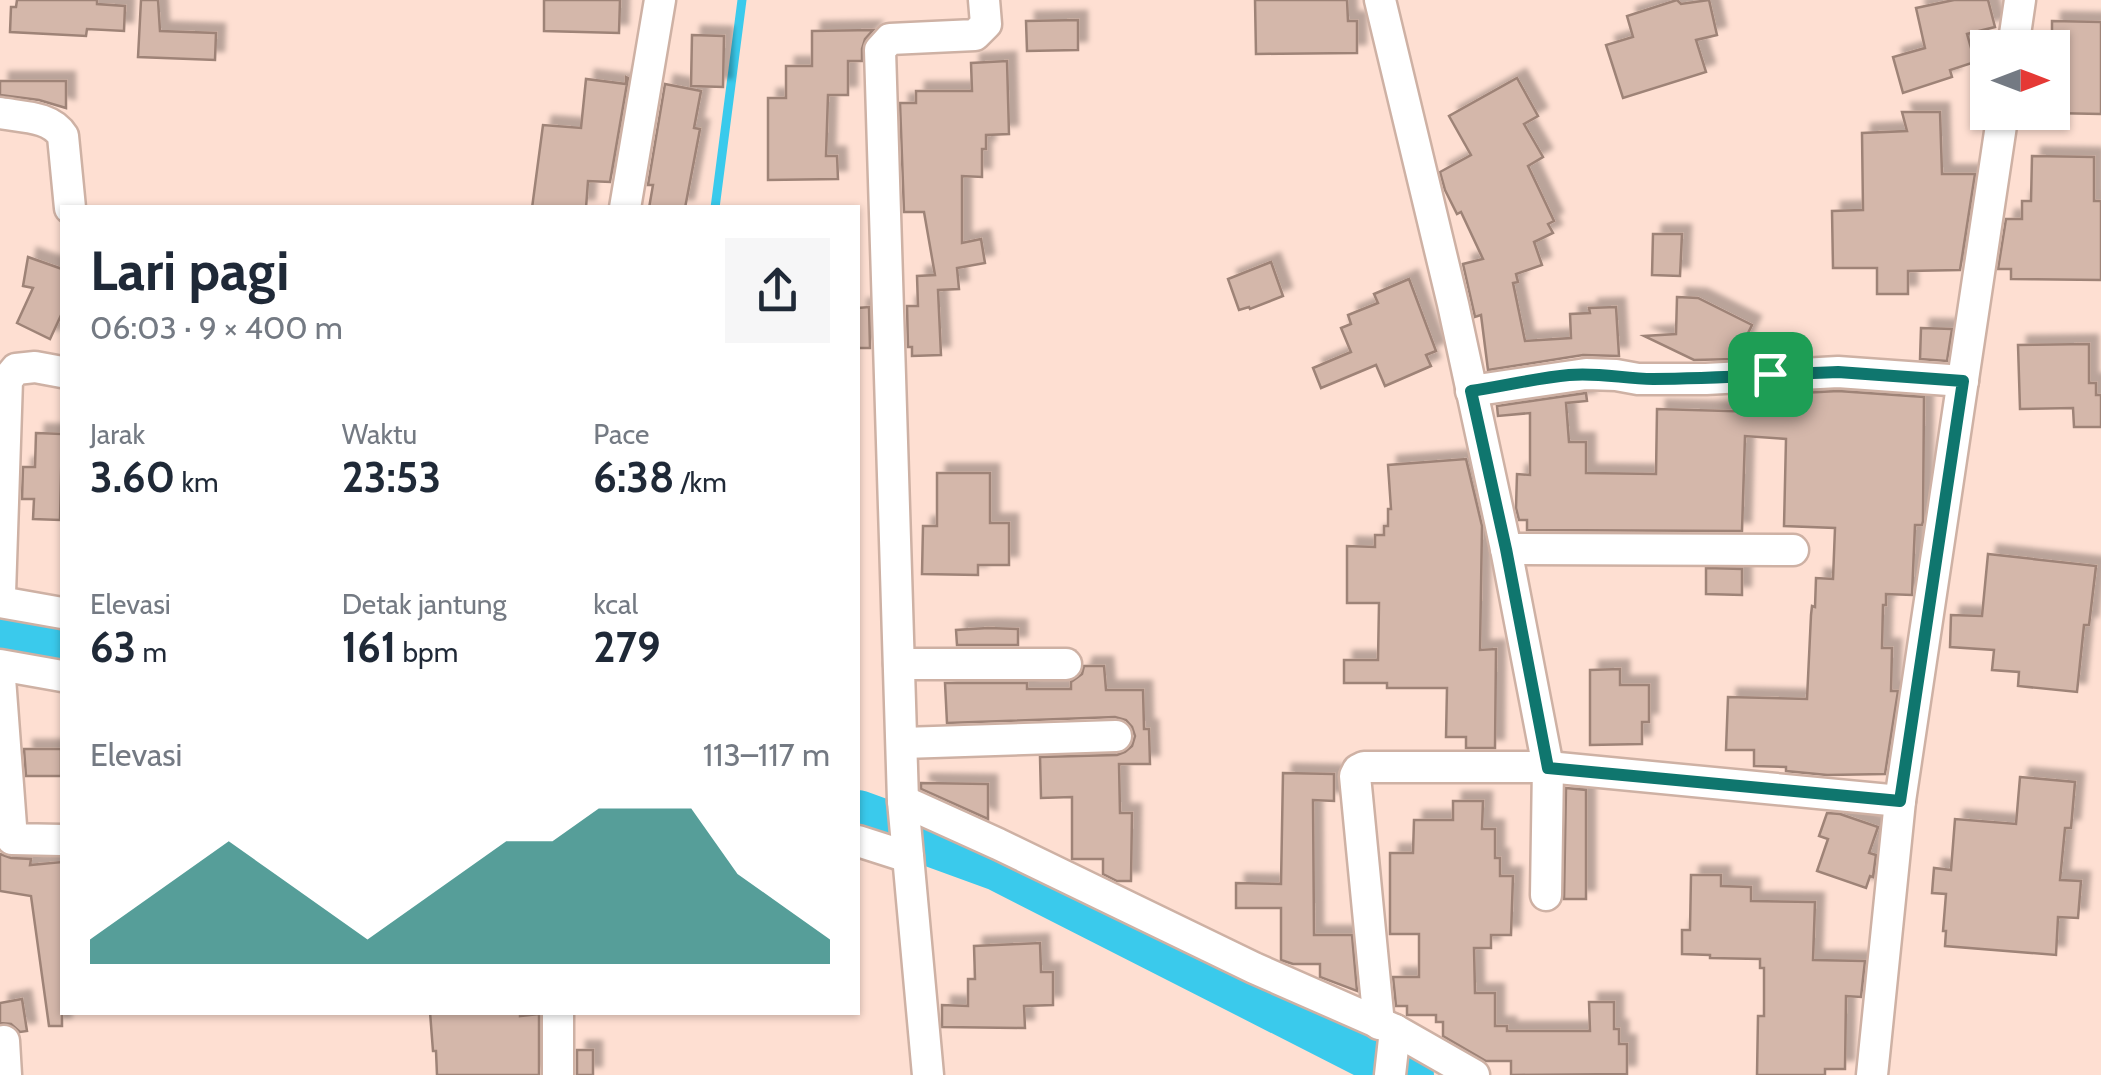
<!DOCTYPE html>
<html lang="id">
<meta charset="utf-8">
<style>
body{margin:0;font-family:Cabin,sans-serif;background:#f6f6f7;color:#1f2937;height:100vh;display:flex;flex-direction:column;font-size:38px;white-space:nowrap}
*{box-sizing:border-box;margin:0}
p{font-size:32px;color:#747a83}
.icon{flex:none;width:55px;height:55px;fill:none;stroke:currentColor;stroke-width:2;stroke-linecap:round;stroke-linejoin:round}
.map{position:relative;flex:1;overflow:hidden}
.side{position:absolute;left:60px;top:205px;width:800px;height:810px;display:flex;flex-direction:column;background:#fff;border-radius:0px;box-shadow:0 2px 8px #0004}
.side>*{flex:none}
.needle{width:65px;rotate:90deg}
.buttons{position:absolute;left:1970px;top:30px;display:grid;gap:20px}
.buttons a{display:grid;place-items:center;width:100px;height:100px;border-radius:0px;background:#fff;box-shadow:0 2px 8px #0004;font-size:50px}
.pin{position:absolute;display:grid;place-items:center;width:85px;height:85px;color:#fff;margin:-42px;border-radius:20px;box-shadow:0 5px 15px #0006}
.round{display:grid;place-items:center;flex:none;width:105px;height:105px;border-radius:0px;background:#f6f6f7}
.head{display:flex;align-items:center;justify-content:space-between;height:170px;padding:0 30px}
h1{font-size:55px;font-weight:800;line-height:75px}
.stats{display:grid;grid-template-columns:repeat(3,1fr);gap:15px;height:170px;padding:10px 30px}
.stats div{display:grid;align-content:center}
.stats b{font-size:42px;font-weight:800}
.stats small{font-size:28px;font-weight:400}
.stats p{font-size:28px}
.chart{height:280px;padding:20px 30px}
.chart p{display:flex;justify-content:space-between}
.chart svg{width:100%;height:180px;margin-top:10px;fill:#0f766e;opacity:.7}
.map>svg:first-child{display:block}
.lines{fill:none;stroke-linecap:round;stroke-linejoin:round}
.stream{stroke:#3acaec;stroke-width:9}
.river{stroke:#3acaec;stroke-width:50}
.building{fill:#d4b7aa;stroke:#9e8377;stroke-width:2.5;filter:url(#shadow)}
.minor-casing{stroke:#ceb1a4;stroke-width:35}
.minor{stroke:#fff;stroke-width:30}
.route-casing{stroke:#fff;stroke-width:20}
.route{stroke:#0f766e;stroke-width:12}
</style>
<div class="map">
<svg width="2101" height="1075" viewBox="0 0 2101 1075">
<defs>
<filter id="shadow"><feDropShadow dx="9" dy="-9" stdDeviation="2.5" flood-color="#0004"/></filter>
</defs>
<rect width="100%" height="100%" fill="#fedfd2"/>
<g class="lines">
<polyline class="stream" points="715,208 742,0"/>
<g class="river">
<polyline points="0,632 62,643"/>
<polyline points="858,815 998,866 1409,1075"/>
</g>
</g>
<g class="building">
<polygon points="17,0 97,0 97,4 125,6 124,31 87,29 86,36 10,32 11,7 16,7"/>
<polygon points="141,0 158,0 160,31 216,33 215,60 138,57"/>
<polygon points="544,0 620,0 619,33 544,31"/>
<polygon points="1255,0 1347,0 1348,21 1357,21 1357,53 1256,54"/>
<polygon points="1677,0 1681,4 1709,0 1717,35 1696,40 1706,72 1623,98 1606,45 1633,37 1627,16"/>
<polygon points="1954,0 1988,0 1995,27 1967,34 1975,62 1950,70 1952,77 1903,93 1893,57 1925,48 1916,8"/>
<polygon points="1078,20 1078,50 1027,51 1026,21"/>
<polygon points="2052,21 2101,22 2101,114 2052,113"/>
<polygon points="873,30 865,39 862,49 862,61 848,61 848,95 828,95 826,156 837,156 838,179 768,180 768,98 786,98 786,66 812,66 812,31"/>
<polygon points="692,35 724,36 723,87 691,86"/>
<polygon points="1007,61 1009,134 986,135 986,149 982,149 982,177 962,176 962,243 981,239 985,263 957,268 959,289 938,290 941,355 912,356 912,347 908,347 907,306 918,306 917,276 935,275 924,212 904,212 900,103 916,103 916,91 972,91 971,63"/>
<polygon points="626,77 628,78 610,182 588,181 586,208 532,208 543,125 581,128 586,79 626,84"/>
<polygon points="1517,78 1538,116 1524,124 1543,157 1528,166 1554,221 1548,224 1553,233 1534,242 1542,265 1516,274 1518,282 1513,283 1525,341 1571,338 1570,314 1590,313 1589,308 1616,307 1619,356 1583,355 1488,370 1481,315 1475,317 1463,264 1483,259 1461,212 1457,214 1445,190 1440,172 1471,155 1449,116"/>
<polygon points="0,81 66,81 66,108 39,100 0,95"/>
<polygon points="665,84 701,91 694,128 700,129 685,208 649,208 653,185 648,185"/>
<polygon points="1902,112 1940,112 1942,174 1975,174 1960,270 1908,271 1908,294 1877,294 1877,268 1833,268 1832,211 1863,210 1862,133 1907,131"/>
<polygon points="2032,156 2094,157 2094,201 2101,201 2101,280 2011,279 2011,269 1998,269 2006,219 2022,219 2022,201 2031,201"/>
<polygon points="1653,234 1682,234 1680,276 1652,275"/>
<polygon points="28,257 62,269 62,313 50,339 17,323 33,288 23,286"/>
<polygon points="1271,262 1283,296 1250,309 1249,307 1239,310 1228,279"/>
<polygon points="1409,279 1436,351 1426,355 1431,366 1385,386 1376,365 1321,388 1313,368 1351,352 1341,328 1351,324 1348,315 1378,303 1374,294"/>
<polygon points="1677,297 1698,298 1752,325 1735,359 1694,360 1644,336 1676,334"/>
<polygon points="869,307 870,348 858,348 858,308"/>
<polygon points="1921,328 1952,329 1947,361 1920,359"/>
<polygon points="2089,344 2089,383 2096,383 2096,395 2101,395 2101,427 2074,427 2073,408 2020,409 2018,345"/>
<polygon points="1838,391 1924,397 1923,521 1922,525 1915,525 1912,595 1886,594 1886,605 1883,605 1882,648 1892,648 1891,691 1898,691 1885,774 1827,775 1786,771 1786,767 1754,766 1754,750 1726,750 1728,697 1807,699 1811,615 1812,606 1815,607 1816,578 1833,579 1835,528 1784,526 1786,439 1745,436 1742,531 1527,530 1527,520 1519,520 1516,508 1517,474 1530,475 1530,413 1498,416 1497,406 1586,393 1587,401 1566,403 1569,442 1586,442 1586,473 1656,474 1657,409 1801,413 1765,395"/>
<polygon points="36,433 62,434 60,520 33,519 34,499 22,499 23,467 35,467"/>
<polygon points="1466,459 1482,526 1480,650 1496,649 1495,748 1466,748 1466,737 1446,737 1447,688 1387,688 1387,683 1344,683 1344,660 1378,660 1379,603 1347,603 1347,546 1375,547 1375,535 1384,535 1384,526 1388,526 1388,509 1391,509 1388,465"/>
<polygon points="937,473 990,473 990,523 1009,523 1009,565 978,565 978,575 922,574 923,526 937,526"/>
<polygon points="1988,554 2096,566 2089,625 2084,625 2077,692 2018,686 2019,672 1992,670 1994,650 1950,647 1951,615 1982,616"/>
<polygon points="1706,568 1742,569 1742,595 1706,594"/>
<polygon points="988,628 1018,629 1018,645 957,645 956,630"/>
<polygon points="1084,666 1104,666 1106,690 1143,690 1144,729 1149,729 1150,764 1119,764 1120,813 1132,813 1131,881 1117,881 1103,874 1103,859 1072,859 1072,797 1041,798 1040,757 1117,755 1125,752 1132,746 1135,736 1132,727 1126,720 1115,717 947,723 945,683 1027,683 1027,689 1071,689 1071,682 1082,674"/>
<polygon points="1620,669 1620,685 1649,685 1649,722 1642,722 1642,744 1590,745 1590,670"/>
<polygon points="24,749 61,749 61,776 26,776"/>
<polygon points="1283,773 1334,774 1334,801 1313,800 1314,935 1352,935 1357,991 1320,977 1320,964 1293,964 1281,960 1281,908 1236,908 1236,883 1281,884"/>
<polygon points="2020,777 2075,782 2071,828 2065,828 2060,880 2081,881 2078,918 2058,917 2056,955 1945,946 1946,931 1943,931 1946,894 1932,893 1934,868 1951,870 1955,819 2016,824"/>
<polygon points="921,783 988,784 988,819 921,789"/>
<polygon points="1566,788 1586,790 1586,899 1564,899"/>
<polygon points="1453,801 1483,801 1482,829 1495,829 1495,858 1500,858 1500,876 1513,876 1511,935 1491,935 1491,948 1474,948 1475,993 1495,993 1495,1026 1507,1026 1507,1031 1590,1031 1589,1002 1614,1002 1614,1029 1619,1029 1619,1044 1627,1044 1627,1074 1511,1075 1511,1061 1486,1061 1443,1036 1443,1022 1436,1022 1436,1015 1407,1015 1407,1006 1396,1006 1393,977 1419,977 1419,934 1390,934 1390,853 1413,853 1414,820 1453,820"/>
<polygon points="1827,813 1840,814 1878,827 1869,853 1876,855 1873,877 1870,876 1866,888 1817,871 1828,839 1819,836"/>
<polygon points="0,854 11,858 31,859 30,865 62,862 62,1026 49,1026 31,896 0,891"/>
<polygon points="1691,875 1721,875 1721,886 1751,887 1751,901 1815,902 1813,960 1865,961 1861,997 1846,996 1845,1069 1825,1069 1825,1075 1757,1075 1758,1016 1764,1016 1764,968 1760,968 1760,959 1710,958 1710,955 1682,954 1682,930 1690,930"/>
<polygon points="1040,943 1041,972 1053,972 1053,1005 1024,1006 1025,1028 942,1027 942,1005 968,1006 968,979 975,979 974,946"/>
<polygon points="22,999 27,1031 20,1032 11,1024 0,1023 0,1003"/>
<polygon points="430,1012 520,1012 520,1016 539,1014 539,1075 437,1075 436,1051 433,1051"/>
<rect x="577" y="1050" width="16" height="25"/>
</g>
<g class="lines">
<g class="minor-casing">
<g id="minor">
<polyline points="1380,0 1453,304 1506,549 1548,767 1546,895"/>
<polyline points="2013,48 2020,0"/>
<path d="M 0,113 C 22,117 51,116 63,136 L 70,208"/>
<polyline points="625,208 660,0"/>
<polyline points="1471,391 1586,374 1616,375 1638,379 1706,379 1838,372 1963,381"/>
<polyline points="1506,549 1793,550"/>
<polyline points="0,594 7,380 16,369 35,367 62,372"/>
<polyline points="0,602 62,613"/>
<polyline points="899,664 1066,664"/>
<polyline points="0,665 62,676"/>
<polyline points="0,678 12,839 62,840"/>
<polyline points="903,743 1116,736"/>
<polyline points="903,801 998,844 1254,968 1395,1030 1474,1075"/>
<polyline points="858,841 908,857"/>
<polyline points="558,1012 558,1075"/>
<polyline points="1379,1024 1355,776 1358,770 1364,767 1548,767 1900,801"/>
<polyline points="4,1041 6,1075"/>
<polyline points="928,1075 903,801 880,50 890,39 975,35 986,24 984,0"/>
<polyline points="1390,1075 1395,1030"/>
<polyline points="1872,1075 1900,801 2003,112"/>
</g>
</g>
<use href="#minor" class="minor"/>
</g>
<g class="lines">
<g class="route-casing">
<path id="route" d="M 1838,372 L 1963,381 L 1900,801 L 1548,768 L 1506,549 L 1471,391 C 1504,386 1537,378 1569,375 C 1598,372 1625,379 1653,379 C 1715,379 1776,374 1838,372 Z"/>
</g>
<use href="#route" class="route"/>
</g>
</svg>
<div class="buttons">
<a><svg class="needle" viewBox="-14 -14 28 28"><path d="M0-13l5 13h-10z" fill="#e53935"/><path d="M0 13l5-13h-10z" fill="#747a83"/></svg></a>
</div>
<div class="pin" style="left:1770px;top:374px;background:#1e9e55"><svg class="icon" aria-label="arrive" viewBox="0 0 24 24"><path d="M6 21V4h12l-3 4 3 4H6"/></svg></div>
<section class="side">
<div class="head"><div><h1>Lari pagi</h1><p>06:03 · 9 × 400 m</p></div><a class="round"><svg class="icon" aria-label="share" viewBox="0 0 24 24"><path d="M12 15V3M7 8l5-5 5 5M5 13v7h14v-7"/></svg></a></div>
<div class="stats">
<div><p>Jarak</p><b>3.60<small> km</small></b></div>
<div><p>Waktu</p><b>23:53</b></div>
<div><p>Pace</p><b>6:38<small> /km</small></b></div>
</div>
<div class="stats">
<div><p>Elevasi</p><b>63<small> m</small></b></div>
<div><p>Detak jantung</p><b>161<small> bpm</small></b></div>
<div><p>kcal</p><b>279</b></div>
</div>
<div class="chart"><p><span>Elevasi</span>113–117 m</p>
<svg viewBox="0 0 160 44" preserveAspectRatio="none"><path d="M0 44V38L10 30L20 22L30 14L40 22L50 30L60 38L70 30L80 22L90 14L100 14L110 6L120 6L130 6L140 22L150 30L160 38V44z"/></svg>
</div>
</section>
</div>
